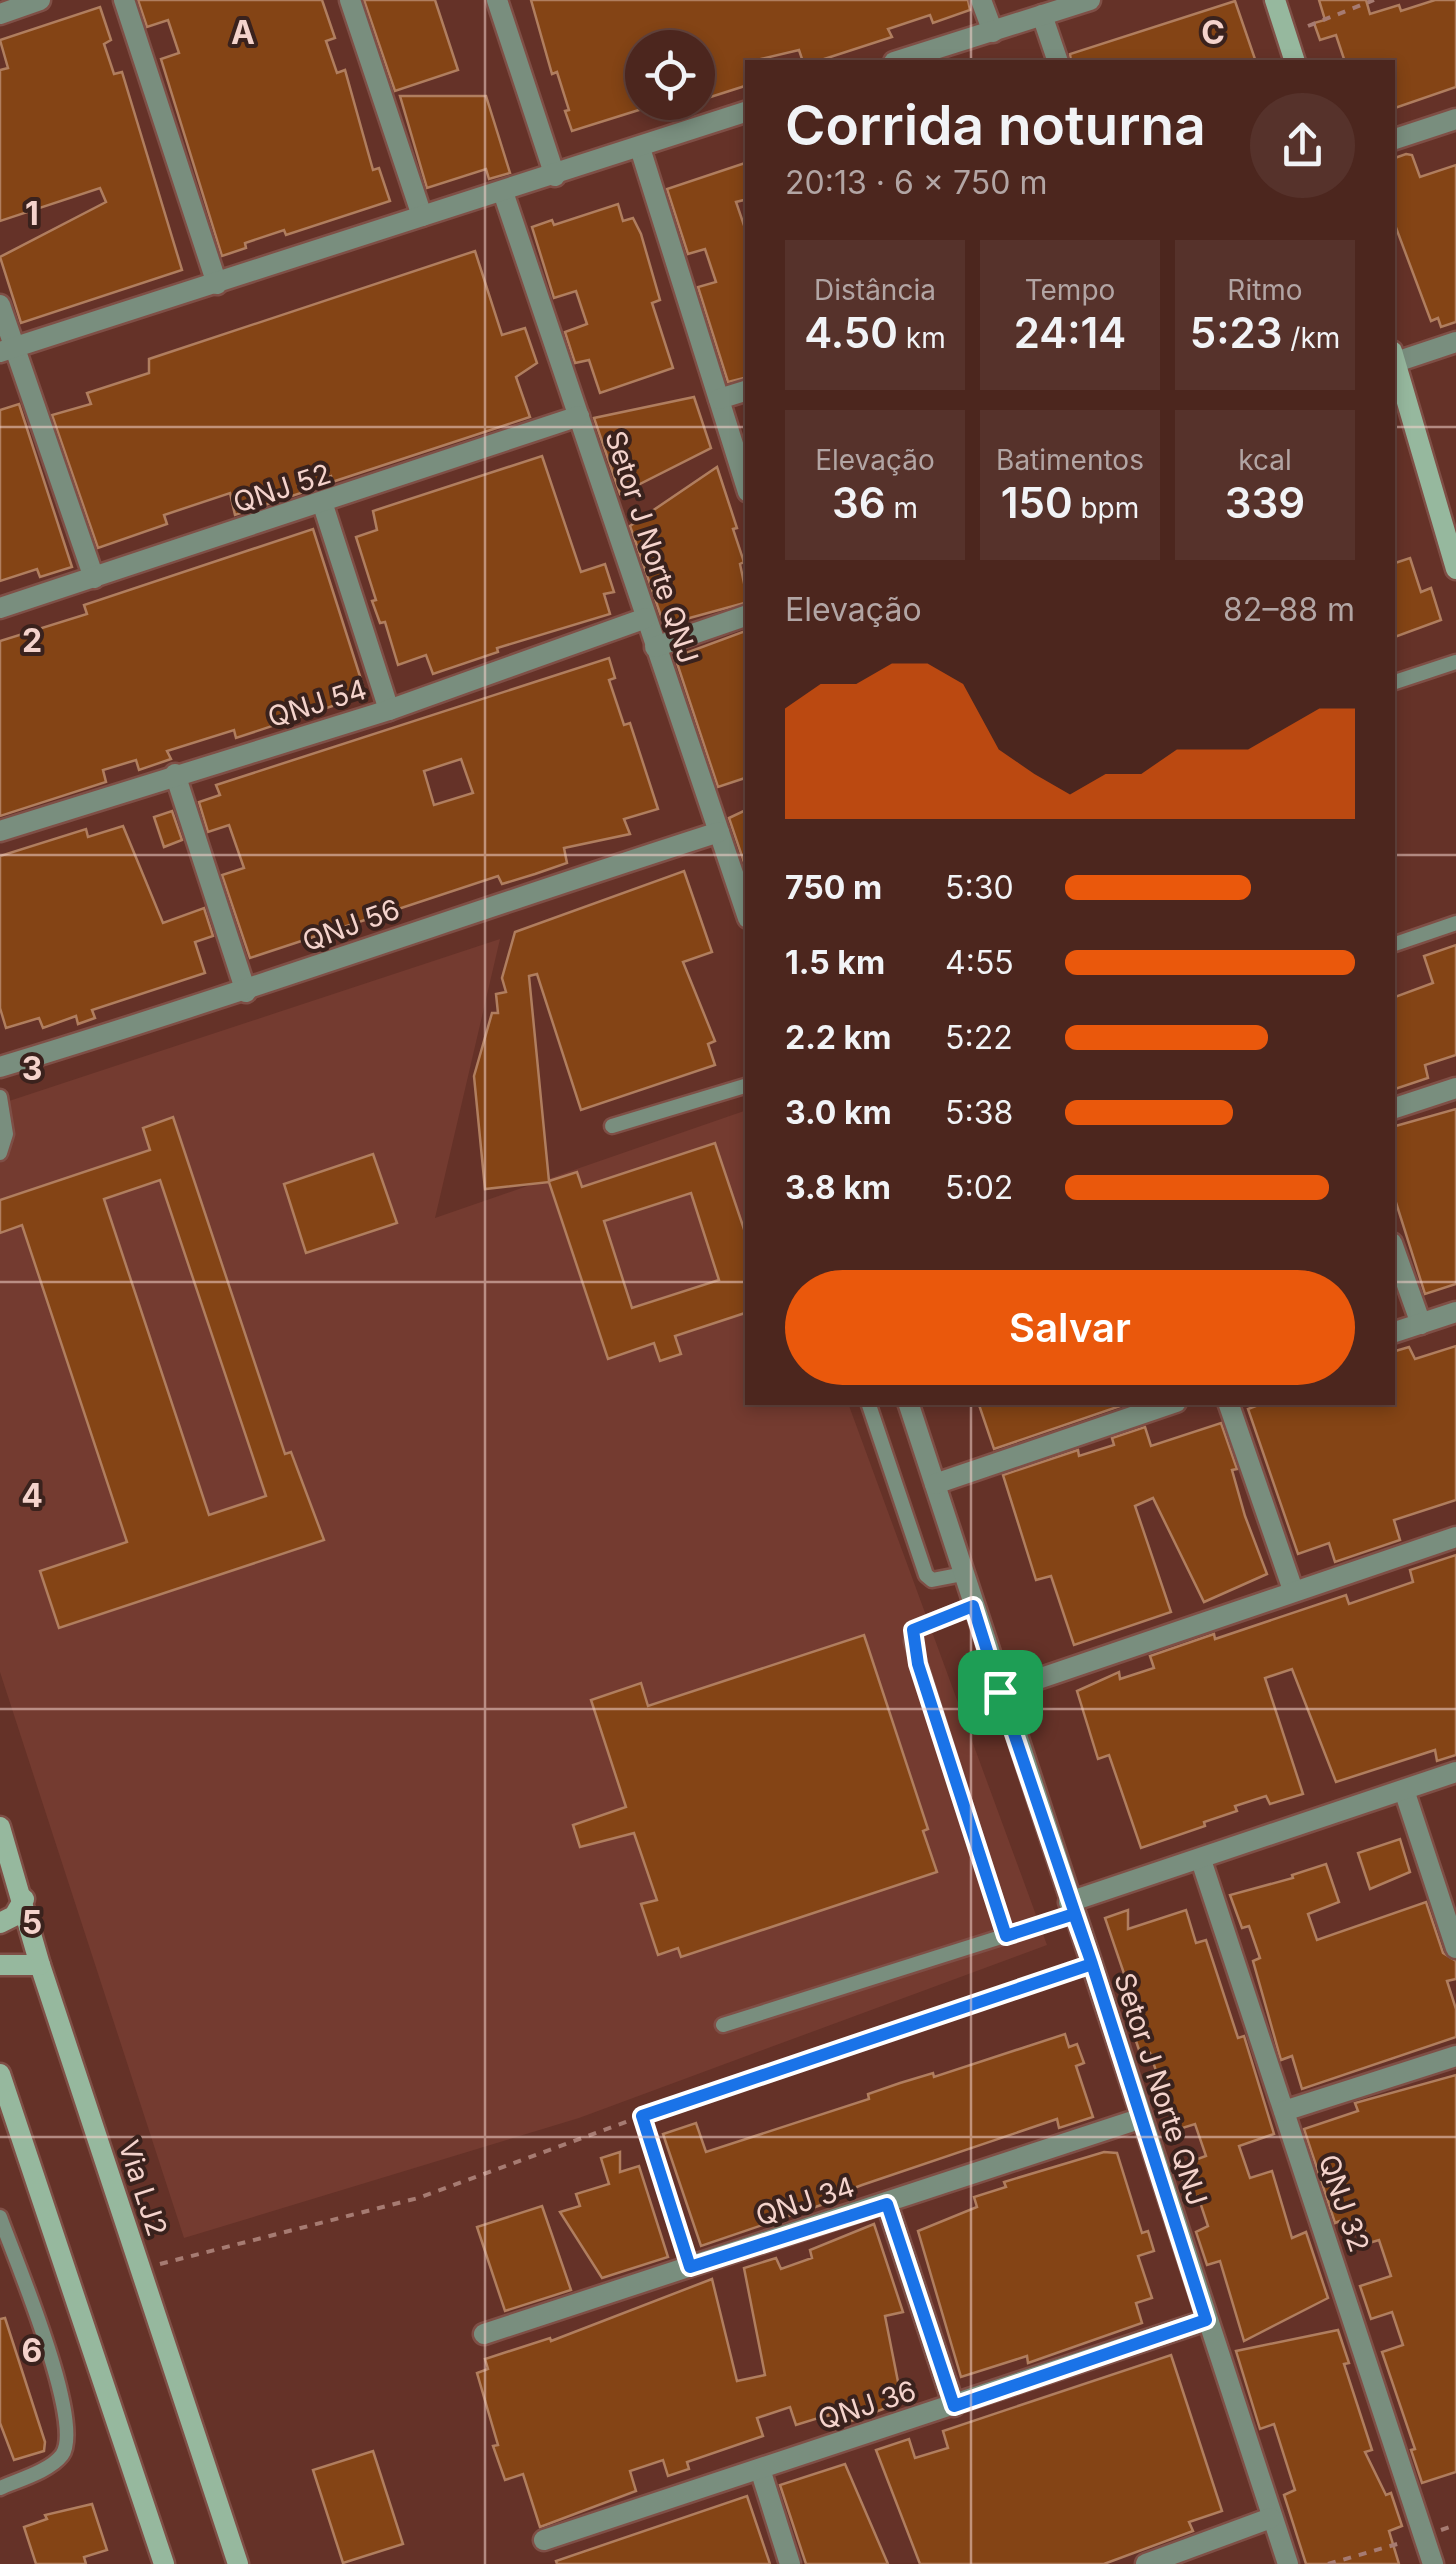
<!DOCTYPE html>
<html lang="pt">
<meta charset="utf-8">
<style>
body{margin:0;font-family:Inter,sans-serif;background:#56322b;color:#f1f3f6;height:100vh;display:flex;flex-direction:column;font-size:38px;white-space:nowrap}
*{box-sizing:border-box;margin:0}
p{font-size:32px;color:#b2a5a4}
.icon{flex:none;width:55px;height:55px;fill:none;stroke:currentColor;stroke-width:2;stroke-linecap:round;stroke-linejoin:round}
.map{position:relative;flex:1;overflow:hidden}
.panel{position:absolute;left:745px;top:60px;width:650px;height:1345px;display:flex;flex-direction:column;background:#4c261e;border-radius:0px;box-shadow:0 5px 15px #0003,0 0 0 2px #63433c}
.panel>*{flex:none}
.controls{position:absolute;left:625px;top:30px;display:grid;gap:20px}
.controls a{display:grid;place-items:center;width:90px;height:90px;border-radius:50%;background:#4c261e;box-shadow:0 5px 15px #0003,0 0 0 2px #63433c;font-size:50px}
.pin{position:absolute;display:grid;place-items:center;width:85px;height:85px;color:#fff;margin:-42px;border-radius:20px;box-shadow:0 5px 15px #0006}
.round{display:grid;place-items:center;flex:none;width:105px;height:105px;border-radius:52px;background:#56322b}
.head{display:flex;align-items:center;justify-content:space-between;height:170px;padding:0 40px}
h1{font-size:55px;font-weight:600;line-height:75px}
.metrics{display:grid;grid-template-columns:repeat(3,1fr);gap:15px;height:170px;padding:10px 40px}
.metrics div{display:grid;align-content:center;border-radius:0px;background:#56322b;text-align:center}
.metrics b{font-size:42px;font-weight:600}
.metrics small{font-size:28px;font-weight:400}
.metrics p{font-size:28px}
.chart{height:280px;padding:20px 40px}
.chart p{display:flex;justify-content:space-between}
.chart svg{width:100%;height:180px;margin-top:10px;fill:#ea580c;opacity:.7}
.primary-button{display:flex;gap:20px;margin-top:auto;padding:20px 40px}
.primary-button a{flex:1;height:115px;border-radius:60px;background:#ea580c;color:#fff;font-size:40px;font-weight:600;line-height:115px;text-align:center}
ul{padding:0 40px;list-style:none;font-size:32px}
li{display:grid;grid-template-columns:160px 120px 1fr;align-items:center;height:75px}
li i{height:25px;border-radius:12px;background:#ea580c}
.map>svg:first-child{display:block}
.built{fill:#743b30}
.building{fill:#844415;stroke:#b07e5f;stroke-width:2.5;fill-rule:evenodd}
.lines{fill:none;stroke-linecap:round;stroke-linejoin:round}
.lane-casing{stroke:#7f4f46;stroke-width:19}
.street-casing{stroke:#7f4f46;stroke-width:25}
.secondary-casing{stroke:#7f4f46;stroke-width:25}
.path{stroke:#a67b72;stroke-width:4;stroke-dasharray:8 8;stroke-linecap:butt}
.lane{stroke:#798e7e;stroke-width:14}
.street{stroke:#798e7e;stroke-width:20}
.secondary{stroke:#96b89e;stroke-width:20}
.route-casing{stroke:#fff;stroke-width:20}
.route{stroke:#1a73e8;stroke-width:12}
.grid{fill:none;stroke:#f4d3cc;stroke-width:2.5;stroke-opacity:0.55}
.labels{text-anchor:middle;stroke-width:8;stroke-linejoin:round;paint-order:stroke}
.street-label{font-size:28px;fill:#f4d3cc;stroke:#3a221d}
.grid-label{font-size:32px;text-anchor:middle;font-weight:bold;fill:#f4d3cc;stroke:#3a221d;stroke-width:8;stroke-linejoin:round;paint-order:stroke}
</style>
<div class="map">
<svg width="1456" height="2564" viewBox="0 0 1456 2564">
<rect width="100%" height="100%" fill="#653228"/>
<polygon class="built" points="500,939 435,1218 747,1110 748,1402 848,1403 1047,1945 579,2118 184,2238 0,1672 0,1104"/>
<g class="building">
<polygon points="138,0 322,0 335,38 326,41 337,73 345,70 373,170 379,168 390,201 286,235 284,230 245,243 246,248 222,256 161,59 179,53 168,20 147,27"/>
<polygon points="364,0 435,0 458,70 395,91"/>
<polygon points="531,0 968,0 970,10 933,23 930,15 888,29 892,37 815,62 803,62 799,50 748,62 748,85 698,101 698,48 642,48 642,109 572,131 565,111 569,110 557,72 552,74"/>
<polygon points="1319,0 1366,0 1370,14 1399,5 1401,11 1435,0 1456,0 1456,87 1392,109 1392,62 1345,62 1336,35 1320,40 1314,23 1325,20"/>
<polygon points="1235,1 1256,62 1071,62 1070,54"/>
<polygon points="100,7 111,40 104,44 114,74 122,72 182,270 21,323 0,257 106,202 100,188 0,221 0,70 8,68 0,40"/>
<polygon points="400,96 486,96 510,173 489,179 486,169 427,188"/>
<polygon points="1406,154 1412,155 1420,177 1456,165 1456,322 1441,327 1438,318 1431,321 1392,217 1392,159"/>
<polygon points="748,162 748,199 736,202 748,237 748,377 728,382 698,287 716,282 705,249 688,254 667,189"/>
<polygon points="618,204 623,221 633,218 641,234 660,300 652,303 673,368 600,393 589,360 575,363 565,332 587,324 576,291 554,298 532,227 552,220 554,225"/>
<polygon points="475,251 502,335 525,328 537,363 516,377 530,417 332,482 331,476 299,486 301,493 235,515 230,493 164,515 167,524 98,548 52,415 91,404 87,393 149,373 149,359"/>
<polygon points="694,397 711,448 620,494 594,418"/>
<polygon points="19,404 72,567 40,577 37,569 0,581 0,410"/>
<polygon points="542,456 581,572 605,564 614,592 604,594 610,614 497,648 498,652 433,674 426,655 398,665 385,622 380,623 372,601 376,600 356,537 377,530 373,511"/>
<polygon points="717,467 737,528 733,529 744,562 740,564 748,602 664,625 630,526"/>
<polygon points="313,529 366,695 236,738 234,730 167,751 171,759 139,770 136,760 103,770 106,782 0,816 0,641 87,614 84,605"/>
<polygon points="1410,558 1421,592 1431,588 1441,620 1392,638 1392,564"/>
<polygon points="748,630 748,777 718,787 675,657"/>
<path d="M 609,658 L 615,678 L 609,680 L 624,725 L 630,723 L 658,809 L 624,819 L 630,834 L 564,848 L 567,863 L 535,874 L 502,884 L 498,876 L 250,958 L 222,875 L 244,868 L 229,825 L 208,832 L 199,802 L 220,795 L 216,785 ZM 461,759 L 473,793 L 434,805 L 424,771 Z"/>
<polygon points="748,809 748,874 729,818"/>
<polygon points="172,811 182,840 164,847 154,817"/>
<polygon points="123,826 163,923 204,908 213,936 195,942 205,973 92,1010 95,1018 78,1024 76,1016 43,1028 39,1018 6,1028 0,1008 0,856 86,829 88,837"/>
<path d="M 684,871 L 712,952 L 683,962 L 715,1041 L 708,1044 L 715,1065 L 581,1110 L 537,974 L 529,976 L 549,1181 L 577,1172 L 582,1187 L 715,1143 L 748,1241 L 748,1312 L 675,1336 L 681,1354 L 660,1361 L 654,1343 L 608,1359 L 549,1182 L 485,1189 L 474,1076 L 492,1013 L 498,1013 L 496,994 L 506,992 L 502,978 L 515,932 ZM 691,1193 L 719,1280 L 632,1308 L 604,1221 Z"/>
<polygon points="1456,945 1456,1055 1425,1065 1428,1078 1392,1090 1392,998 1433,983 1424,956"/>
<polygon points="1456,1109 1456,1284 1425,1294 1392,1190 1392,1127"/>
<path d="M 173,1117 L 285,1454 L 291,1452 L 324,1540 L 59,1628 L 40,1571 L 127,1542 L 22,1225 L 0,1233 L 0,1200 L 150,1150 L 143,1128 ZM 160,1180 L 266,1496 L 209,1515 L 104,1199 Z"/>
<polygon points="373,1154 397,1223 306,1253 284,1184"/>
<polygon points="1456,1346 1456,1500 1394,1520 1400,1540 1335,1562 1329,1543 1298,1554 1248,1409 1266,1402 1392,1402 1392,1352 1409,1347 1415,1359"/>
<polygon points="978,1402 1132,1402 994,1449"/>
<polygon points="1221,1423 1237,1469 1232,1470 1245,1516 1267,1574 1204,1602 1153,1498 1135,1506 1171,1612 1074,1645 1051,1576 1036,1580 1003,1475 1078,1450 1079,1456 1114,1445 1112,1438 1145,1427 1151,1446"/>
<polygon points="1456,1555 1456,1755 1437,1761 1435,1750 1336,1782 1292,1669 1265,1678 1303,1794 1270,1804 1266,1796 1235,1806 1237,1811 1204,1822 1205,1826 1141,1848 1109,1755 1098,1759 1077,1691 1119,1672 1120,1679 1154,1668 1150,1656 1214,1634 1215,1639 1346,1595 1349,1604 1413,1582 1410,1570"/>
<polygon points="864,1635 928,1829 923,1831 937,1872 681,1957 678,1948 658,1955 641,1904 657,1900 634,1833 580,1847 573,1825 626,1807 591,1700 641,1683 648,1706"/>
<polygon points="1400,1839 1410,1872 1370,1889 1358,1853"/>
<polygon points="1326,1864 1339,1902 1308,1914 1317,1940 1426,1902 1443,1953 1456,1961 1456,1979 1447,1981 1456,2009 1456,2037 1302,2089 1292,2056 1281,2060 1253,1961 1260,1958 1249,1926 1242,1928 1230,1895 1293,1878 1292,1875"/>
<polygon points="1128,1910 1128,1929 1186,1910 1196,1943 1206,1940 1238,2038 1244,2036 1274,2134 1239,2146 1250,2178 1272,2171 1292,2238 1306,2232 1328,2298 1244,2341 1220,2261 1207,2265 1196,2232 1208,2226 1198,2196 1189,2199 1178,2166 1206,2156 1195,2124 1176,2130 1150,2053 1141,2056 1134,2035 1144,2032 1105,1918"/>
<polygon points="1065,2034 1069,2047 1077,2044 1084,2063 1076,2066 1093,2117 1059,2128 1057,2119 862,2185 828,2198 830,2202 701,2246 663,2134 696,2123 706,2152 869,2099 868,2094 900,2083 933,2073 934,2077"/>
<polygon points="1456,2075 1456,2472 1422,2483 1411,2450 1415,2449 1382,2352 1403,2345 1392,2312 1371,2319 1360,2286 1391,2276 1379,2240 1369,2243 1364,2228 1345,2235 1340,2221 1335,2223 1304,2129 1358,2111 1355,2103"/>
<polygon points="620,2152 620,2172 639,2166 668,2257 602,2278 560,2212 580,2206 576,2194 609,2184 601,2158"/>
<polygon points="1104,2152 1117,2153 1142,2233 1148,2231 1154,2251 1138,2256 1152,2298 1136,2303 1142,2323 1028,2363 1027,2356 961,2377 918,2231 977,2207 974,2197 1006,2187 1004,2182"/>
<polygon points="542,2206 571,2290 505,2311 477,2227"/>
<polygon points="874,2224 903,2312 885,2316 902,2402 833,2428 828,2415 796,2425 790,2407 757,2418 763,2436 687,2462 689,2469 668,2476 663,2460 630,2471 636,2491 540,2527 523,2474 505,2480 493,2446 498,2445 477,2373 488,2369 485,2359 550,2338 551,2341 712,2279 737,2381 765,2375 744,2268 776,2258 781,2269 812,2258 810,2250"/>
<polygon points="5,2318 45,2442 44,2451 14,2460 0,2423 0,2319"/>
<polygon points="1338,2330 1349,2363 1344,2364 1372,2450 1365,2452 1386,2495 1391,2493 1402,2526 1389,2531 1399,2564 1306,2564 1284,2495 1295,2490 1274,2424 1260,2429 1236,2351"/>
<polygon points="1171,2355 1222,2511 1189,2522 1193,2531 1104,2564 920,2564 876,2450 909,2439 915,2458 948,2448 943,2431"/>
<polygon points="373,2451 403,2544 343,2563 313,2470"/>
<polygon points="845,2464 888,2564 806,2564 780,2485"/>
<polygon points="747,2496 770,2564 557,2564 556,2561"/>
<polygon points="92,2504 107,2550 84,2557 86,2564 36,2564 24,2527 47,2519 45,2515"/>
</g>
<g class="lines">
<g class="lane-casing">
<g id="lane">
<polyline points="1392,683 1456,662"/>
<polyline points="1392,945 1456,923"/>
<polyline points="0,1097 6,1134 0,1153"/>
<polyline points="612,1126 748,1085"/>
<polyline points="868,1402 926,1575 932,1580 963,1574"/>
<polyline points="973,1606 913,1629 912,1641 1006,1936"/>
<polyline points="723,2025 1074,1914"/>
<path d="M 0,2217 C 15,2259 85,2423 62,2455 C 50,2471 18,2480 0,2488"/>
</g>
</g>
<g class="street-casing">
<g id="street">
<polyline points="124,0 217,284"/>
<polyline points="350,0 422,216"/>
<polyline points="497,0 555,176"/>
<polyline points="981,0 993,32"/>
<polyline points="0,14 40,0"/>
<polyline points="1042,15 1058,62"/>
<polyline points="894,62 1090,0"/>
<polyline points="1392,140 1456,119"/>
<polyline points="640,148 748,492"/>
<polyline points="503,192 748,918"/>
<polyline points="0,305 94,578"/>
<polyline points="0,352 748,111"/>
<polyline points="1396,362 1456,342"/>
<polyline points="719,399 748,390"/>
<polyline points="323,505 389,710"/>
<polyline points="0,608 579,416"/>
<polyline points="655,647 748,615"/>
<polyline points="175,774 246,992"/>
<polyline points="0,831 389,710 646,618"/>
<path d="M 0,1067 C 241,994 479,909 719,832"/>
<polyline points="1392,1109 1456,1088"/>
<polyline points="1392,1243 1421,1324"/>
<polyline points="1392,1333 1456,1312"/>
<polyline points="908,1402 1288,2564"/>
<polyline points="1228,1402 1293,1590"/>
<polyline points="935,1484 1176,1402"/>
<polyline points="1000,1692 1456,1537"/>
<polyline points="1404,1790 1456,1948"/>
<polyline points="1201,1860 1433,2564"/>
<polyline points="1069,1902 1456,1772"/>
<polyline points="1284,2111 1456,2056"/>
<polyline points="887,2204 954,2406"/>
<polyline points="484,2334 1142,2118"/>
<polyline points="760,2469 790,2564"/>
<polyline points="544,2540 1207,2320"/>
<polyline points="1146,2564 1271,2518"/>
</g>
</g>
<g class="secondary-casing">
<g id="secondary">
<polyline points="1275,0 1295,62"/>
<polyline points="1392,351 1456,569"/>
<polyline points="0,1827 40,1965 238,2564"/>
<polyline points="0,1923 14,1916 24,1899"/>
<polyline points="0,1965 40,1965"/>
<polyline points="0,2074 164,2564"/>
</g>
</g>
<g class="path">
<polyline points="1308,26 1374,0"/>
<polyline points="642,2116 684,2248"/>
<polyline points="160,2264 418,2198 642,2116 1074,1970"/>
<polyline points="1441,2530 1456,2525"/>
<polyline points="1328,2564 1404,2542"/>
</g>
<use href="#lane" class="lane"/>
<use href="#street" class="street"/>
<use href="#secondary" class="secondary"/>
</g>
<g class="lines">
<g class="route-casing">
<polyline id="route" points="1000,1692 1092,1964 642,2116 690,2267 887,2204 954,2406 1206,2320 1092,1964 1074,1914 1006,1936 918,1664 913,1630 973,1606 1000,1692"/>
</g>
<use href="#route" class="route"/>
</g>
<path class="grid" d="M 485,0 L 485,2564M 971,0 L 971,62M 0,427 L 748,427M 1392,427 L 1456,427M 0,855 L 748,855M 1392,855 L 1456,855M 0,1282 L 748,1282M 1392,1282 L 1456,1282M 971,1402 L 971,2564M 0,1709 L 1456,1709M 0,2137 L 1456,2137"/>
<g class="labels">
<g class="street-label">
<text transform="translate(282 488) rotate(-18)" y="10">QNJ 52</text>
<text transform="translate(652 547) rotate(72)" y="10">Setor J Norte QNJ</text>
<text transform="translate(317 703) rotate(-17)" y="10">QNJ 54</text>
<text transform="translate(351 925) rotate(-20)" y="10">QNJ 56</text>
<text transform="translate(1161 2089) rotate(72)" y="10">Setor J Norte QNJ</text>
<text transform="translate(143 2188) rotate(72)" y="10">Via LJ2</text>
<text transform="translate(805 2201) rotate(-18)" y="10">QNJ 34</text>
<text transform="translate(1344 2203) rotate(71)" y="10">QNJ 32</text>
<text transform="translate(867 2405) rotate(-18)" y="10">QNJ 36</text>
</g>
</g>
<g class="grid-label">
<text x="243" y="44">A</text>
<text x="1213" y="44">C</text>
<text x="32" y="225">1</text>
<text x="32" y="652">2</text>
<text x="32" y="1080">3</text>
<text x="32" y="1507">4</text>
<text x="32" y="1934">5</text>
<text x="32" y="2362">6</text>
</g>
</svg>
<div class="controls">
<a><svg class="icon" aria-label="locate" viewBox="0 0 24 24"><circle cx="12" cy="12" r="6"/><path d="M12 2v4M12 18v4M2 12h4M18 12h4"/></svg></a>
</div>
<div class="pin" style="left:1000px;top:1692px;background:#1e9e55"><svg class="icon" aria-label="arrive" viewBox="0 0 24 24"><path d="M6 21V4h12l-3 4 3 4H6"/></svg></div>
<section class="panel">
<div class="head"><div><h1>Corrida noturna</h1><p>20:13 · 6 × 750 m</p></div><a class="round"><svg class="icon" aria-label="share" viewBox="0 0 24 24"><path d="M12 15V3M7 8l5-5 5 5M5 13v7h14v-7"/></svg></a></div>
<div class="metrics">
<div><p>Distância</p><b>4.50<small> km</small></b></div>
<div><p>Tempo</p><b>24:14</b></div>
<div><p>Ritmo</p><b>5:23<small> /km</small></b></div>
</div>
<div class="metrics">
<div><p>Elevação</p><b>36<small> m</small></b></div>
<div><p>Batimentos</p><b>150<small> bpm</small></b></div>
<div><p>kcal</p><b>339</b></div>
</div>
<div class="chart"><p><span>Elevação</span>82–88 m</p>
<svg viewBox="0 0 160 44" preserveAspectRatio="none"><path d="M0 44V17L10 11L20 11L30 6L40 6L50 11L60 27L70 33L80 38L90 33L100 33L110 27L120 27L130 27L140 22L150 17L160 17V44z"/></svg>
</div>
<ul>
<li><b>750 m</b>5:30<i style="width:64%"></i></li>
<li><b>1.5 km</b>4:55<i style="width:100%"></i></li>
<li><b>2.2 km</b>5:22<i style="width:70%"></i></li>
<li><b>3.0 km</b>5:38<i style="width:58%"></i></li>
<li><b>3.8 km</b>5:02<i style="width:91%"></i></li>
</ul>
<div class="primary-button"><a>Salvar</a></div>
</section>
</div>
